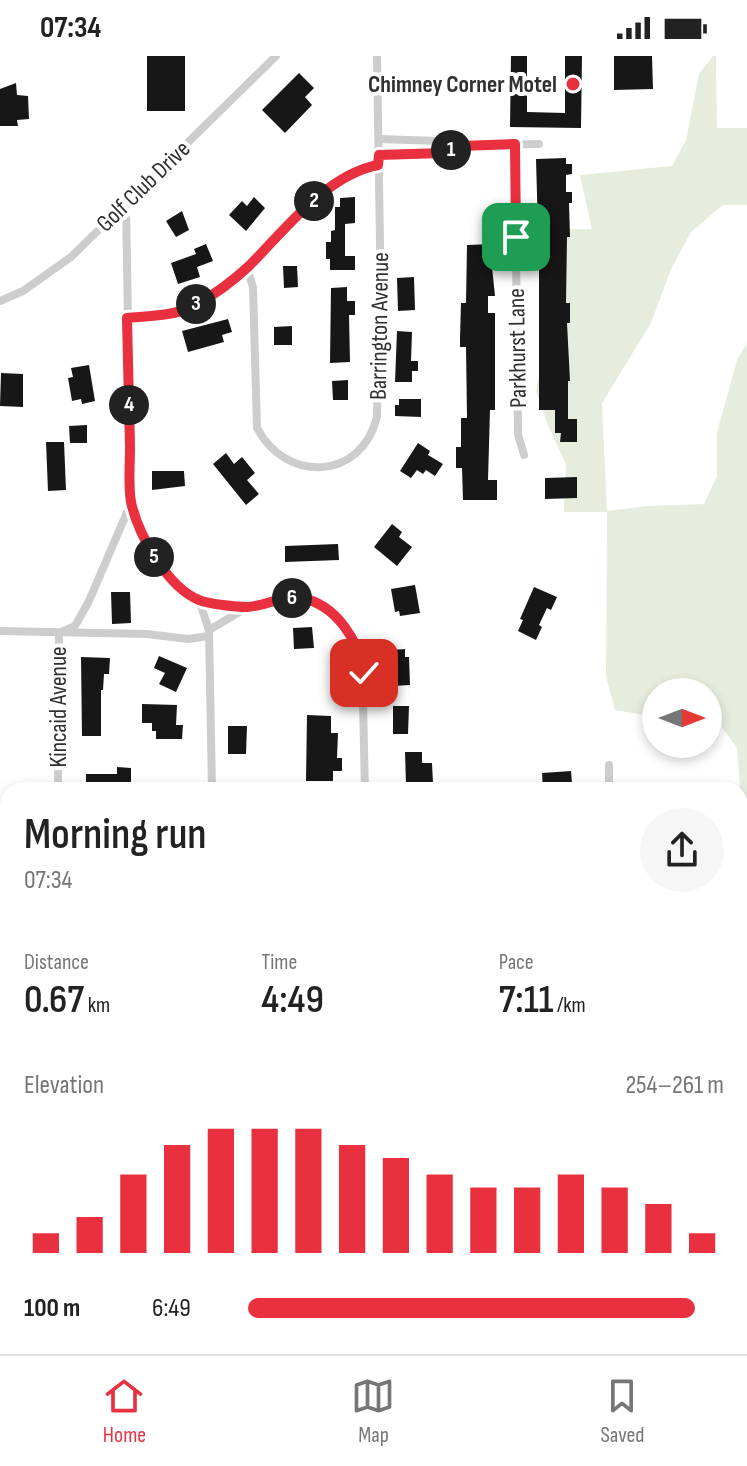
<!DOCTYPE html>
<meta charset="utf-8">
<style>
body{margin:0;font-family:"Sofia Sans Condensed",sans-serif;background:#f6f6f6;color:#222;height:100vh;display:flex;flex-direction:column;font-size:30px;white-space:nowrap}
*{box-sizing:border-box;margin:0}
p{font-size:26px;color:#767676}
.icon{flex:none;width:44px;height:44px;fill:none;stroke:currentColor;stroke-width:2;stroke-linecap:round;stroke-linejoin:round}
.map{position:relative;flex:1;overflow:hidden}
.side{position:absolute;left:0px;top:726px;width:748px;height:572px;display:flex;flex-direction:column;background:#fff;border-radius:24px 24px 0 0;box-shadow:0 4px 12px #0003}
.side>*{flex:none}
.needle{width:52px;rotate:90deg}
.controls{position:absolute;left:642px;top:622px;display:grid;gap:16px}
.controls a{display:grid;place-items:center;width:80px;height:80px;border-radius:50%;background:#fff;box-shadow:0 4px 12px #0003;font-size:40px}
.pin{position:absolute;display:grid;place-items:center;width:68px;height:68px;color:#fff;margin:-34px;border-radius:16px;box-shadow:0 4px 12px #0006}
.km{position:absolute;width:40px;height:40px;margin:-20px;border-radius:50%;background:#222;color:#fff;font-size:22px;line-height:40px;text-align:center}
.round{display:grid;place-items:center;flex:none;width:84px;height:84px;border-radius:42px;background:#f6f6f6}
.overview{display:flex;align-items:center;justify-content:space-between;height:136px;padding:0 24px}
h1{font-size:44px;font-weight:600;line-height:60px}
.stats{display:grid;grid-template-columns:repeat(3,1fr);gap:12px;height:136px;padding:8px 24px}
.stats div{display:grid;align-content:center}
.stats b{font-size:40px;font-weight:600}
.stats small{font-size:22px;font-weight:400}
.stats p{font-size:22px}
.chart{height:224px;padding:16px 24px}
.chart p{display:flex;justify-content:space-between}
.chart svg{width:100%;height:144px;margin-top:8px;stroke:#e9303f;stroke-width:6}
ul{padding:0 24px;list-style:none;font-size:26px}
li{display:grid;grid-template-columns:128px 96px 1fr;align-items:center;height:60px}
li i{height:20px;border-radius:10px;background:#e9303f}
.status{display:flex;justify-content:space-between;align-items:center;height:56px;padding:0 40px;background:#fff;direction:ltr}
.status svg{height:22px;fill:currentColor}
.tabs{display:flex;justify-content:space-around;align-items:center;height:112px;border-top:2px solid #e0e0e0;background:#fff;font-size:22px;color:#767676}
.tabs a{display:grid;justify-items:center;gap:4px}
.tabs .current{color:#e9303f}
.map>svg:first-child{display:block}
.green{fill:#e6edde}
.building{fill:#171717}
.lines{fill:none;stroke-linecap:round;stroke-linejoin:round}
.street{stroke:#cdcdcd;stroke-width:8}
.route-casing{stroke:#fff;stroke-width:16}
.route{stroke:#e9303f;stroke-width:10}
.poi-dot{fill:#e9303f;stroke:#fff;stroke-width:3}
.labels{text-anchor:middle;stroke-width:8;stroke-linejoin:round;paint-order:stroke}
.poi-label{font-size:24px;font-weight:bold;fill:#303030;stroke:#fff;text-anchor:end}
.street-label{font-size:24px;fill:#303030;stroke:#fff}
</style>
<div class="status"><b>07:34</b><svg viewBox="0 0 49 12"><path d="M0 12V9h3v3zM5 12V6h3v6zM10 12V3h3v9zM15 12V0h3v12zM26 1h20v11H26zM47 4h2v5h-2z"/></svg></div>
<div class="map">
<svg width="747" height="1298" viewBox="0 0 747 1298">
<rect width="100%" height="100%" fill="#fff"/>
<polygon class="green" points="713,0 716,0 717,72 747,72 747,149 723,149 691,176 671,213 651,267 602,347 607,455 648,450 704,448 717,420 717,376 737,304 747,287 747,1083 740,1083 740,868 744,782 737,692 715,662 708,662 708,636 656,636 656,661 615,654 606,620 607,456 564,456 566,408 548,369 536,335 545,289 545,173 592,173 580,119 672,110 686,84 699,18"/>
<g class="building">
<rect x="147" y="0" width="38" height="55"/>
<polygon points="511,0 527,0 527,56 565,57 565,0 582,0 581,72 510,71"/>
<polygon points="614,0 652,0 653,33 614,34"/>
<polygon points="299,17 314,32 305,41 312,49 285,77 262,54"/>
<polygon points="16,27 17,39 28,40 29,63 17,64 18,70 0,70 0,33"/>
<polygon points="566,102 566,108 572,108 572,118 566,119 566,136 572,136 572,147 569,147 570,181 567,181 566,247 570,247 570,267 567,267 570,325 568,325 568,363 577,363 577,386 560,386 561,377 555,377 555,354 539,354 539,210 536,103"/>
<polygon points="254,141 265,152 246,175 229,159 242,145 247,150"/>
<polygon points="355,141 355,167 345,168 345,200 355,200 355,214 330,214 330,203 326,203 326,186 331,186 331,175 335,174 335,151 340,151 340,142"/>
<polygon points="182,155 189,174 176,181 166,165"/>
<polygon points="206,188 213,205 197,211 200,221 178,228 171,207 196,198 194,193"/>
<polygon points="494,188 492,211 495,240 488,240 488,257 495,257 495,354 490,354 488,424 497,424 497,444 463,444 462,412 456,412 456,391 461,391 461,362 467,362 466,291 460,291 460,282 461,247 466,247 467,189"/>
<polygon points="283,210 297,210 298,231 284,232"/>
<polygon points="414,221 415,254 398,255 397,222"/>
<polygon points="347,231 347,245 355,245 355,259 349,259 350,306 330,307 331,232"/>
<polygon points="228,263 232,276 222,279 224,286 188,296 182,275"/>
<polygon points="292,270 292,289 274,289 274,271"/>
<polygon points="397,275 412,276 411,305 418,305 418,315 412,315 412,326 395,326"/>
<polygon points="89,309 95,345 82,348 81,343 72,345 68,322 73,321 71,312"/>
<polygon points="1,317 23,318 23,351 0,350"/>
<polygon points="348,324 348,344 333,344 332,325"/>
<polygon points="399,343 421,343 421,361 395,360 395,349 399,349"/>
<polygon points="87,369 87,387 70,387 69,370"/>
<polygon points="46,386 64,386 66,434 48,435"/>
<polygon points="418,387 430,395 428,399 443,408 435,420 426,414 423,418 417,414 411,422 400,415"/>
<polygon points="226,397 234,408 242,401 255,417 247,424 259,438 246,449 213,408"/>
<polygon points="152,415 184,415 185,430 152,434"/>
<polygon points="577,421 577,442 545,443 545,422"/>
<polygon points="392,468 402,476 399,481 412,491 397,510 374,491"/>
<polygon points="338,488 339,504 285,506 285,490"/>
<polygon points="415,529 420,557 400,560 399,555 395,556 391,533"/>
<polygon points="534,531 557,541 551,554 547,552 539,569 542,571 536,584 518,575 523,564 520,563"/>
<polygon points="111,536 130,536 131,567 112,568"/>
<polygon points="312,571 314,592 294,593 293,572"/>
<polygon points="405,593 405,601 409,601 410,629 393,630 392,594"/>
<polygon points="159,600 187,612 176,636 159,628 165,617 154,612"/>
<polygon points="81,601 110,602 109,618 104,618 103,634 101,634 101,680 82,680"/>
<polygon points="142,648 177,649 176,669 183,669 182,683 156,683 156,675 152,675 152,667 142,667"/>
<polygon points="393,650 409,650 408,678 393,678"/>
<polygon points="307,659 331,660 331,677 338,677 337,702 342,702 342,715 333,715 333,725 306,725"/>
<polygon points="228,670 247,670 246,698 228,698"/>
<polygon points="405,696 422,696 422,707 432,707 433,727 406,728"/>
<polygon points="117,711 131,712 131,730 86,734 86,718 117,718"/>
<polygon points="571,715 572,727 563,728 563,734 543,734 542,717"/>
</g>
<g class="lines">
<g class="street">
<polyline points="379,83 439,85 460,90 539,88"/>
<polyline points="515,88 518,378 524,399"/>
<polyline points="379,99 443,97 459,90"/>
<polyline points="126,146 131,446 152,499 177,529 199,544 209,574 212,734"/>
<path d="M 247,212 L 253,231 L 257,372 C 286,427 361,425 377,361 L 380,187 L 377,0"/>
<polyline points="0,245 23,235 71,201 276,0"/>
<path d="M 127,262 C 148,260 175,260 194,250 C 212,240 234,224 249,210 C 285,174 326,119 378,109"/>
<polyline points="199,544 248,551"/>
<polyline points="209,574 248,551 281,542 301,542 332,557 351,578 362,605 365,734"/>
<polyline points="0,575 147,578 188,583 208,580"/>
<polyline points="609,709 609,734"/>
<polyline points="58,734 59,577 75,570 89,545 131,447"/>
<polyline points="0,1029 8,1029"/>
<polyline points="740,1186 747,1186"/>
<polyline points="0,1211 8,1210"/>
<polyline points="566,1290 567,1298"/>
<polyline points="159,1298 163,1290"/>
<polyline points="365,1298 365,1290"/>
</g>
</g>
<g class="lines">
<g class="route-casing">
<path id="route" d="M 364,617 C 359,585 336,548 301,542 C 282,539 266,550 247,551 C 237,551 208,548 199,544 C 167,531 138,478 131,446 C 128,429 130,408 130,391 C 129,348 128,305 127,262 C 148,260 175,260 194,250 C 212,240 234,224 249,210 C 285,174 326,119 378,109 L 379,99 L 443,97 L 460,90 L 515,88 L 516,181"/>
</g>
<use href="#route" class="route"/>
</g>
<circle class="poi-dot" cx="573" cy="28" r="8"/>
<g class="labels">
<g class="poi-label">
<text x="557" y="36">Chimney Corner Motel</text>
</g>
<g class="street-label">
<text transform="translate(143 130) rotate(-44)" y="8">Golf Club Drive</text>
<text transform="translate(379 270) rotate(-89)" y="8">Barrington Avenue</text>
<text transform="translate(517 292) rotate(-91)" y="8">Parkhurst Lane</text>
<text transform="translate(58 651) rotate(-90)" y="8">Kincaid Avenue</text>
</g>
</g>
</svg>
<div class="controls">
<a><svg class="needle" viewBox="-14 -14 28 28"><path d="M0-13l5 13h-10z" fill="#e53935"/><path d="M0 13l5-13h-10z" fill="#767676"/></svg></a>
</div>
<div class="pin" style="left:516px;top:181px;background:#1e9e55"><svg class="icon" aria-label="arrive" viewBox="0 0 24 24"><path d="M6 21V4h12l-3 4 3 4H6"/></svg></div>
<div class="pin" style="left:364px;top:617px;background:#d93025"><svg class="icon" aria-label="check" viewBox="0 0 24 24"><path d="M5 12l5 5 9-10"/></svg></div>
<b class="km" style="left:451px;top:94px">1</b>
<b class="km" style="left:314px;top:145px">2</b>
<b class="km" style="left:196px;top:248px">3</b>
<b class="km" style="left:129px;top:349px">4</b>
<b class="km" style="left:154px;top:501px">5</b>
<b class="km" style="left:292px;top:542px">6</b>
<section class="side">
<div class="overview"><div><h1>Morning run</h1><p>07:34</p></div><a class="round"><svg class="icon" aria-label="share" viewBox="0 0 24 24"><path d="M12 15V3M7 8l5-5 5 5M5 13v7h14v-7"/></svg></a></div>
<div class="stats">
<div><p>Distance</p><b>0.67<small> km</small></b></div>
<div><p>Time</p><b>4:49</b></div>
<div><p>Pace</p><b>7:11<small> /km</small></b></div>
</div>
<div class="chart"><p><span>Elevation</span>254–261 m</p>
<svg viewBox="0 0 160 44" preserveAspectRatio="none"><path d="M5 44V38M15 44V33M25 44V20M35 44V11M45 44V6M55 44V6M65 44V6M75 44V11M85 44V15M95 44V20M105 44V24M115 44V24M125 44V20M135 44V24M145 44V29M155 44V38"/></svg>
</div>
<ul>
<li><b>100 m</b>6:49<i style="width:94%"></i></li>
</ul>
</section>
</div>
<nav class="tabs">
<a class="current"><svg class="icon" aria-label="home" viewBox="0 0 24 24"><path d="M3 11l9-7 9 7M6 9v11h12V9"/></svg>Home</a>
<a><svg class="icon" aria-label="map" viewBox="0 0 24 24"><path d="M3 6l6-2 6 2 6-2v14l-6 2-6-2-6 2zM9 4v14M15 6v14"/></svg>Map</a>
<a><svg class="icon" aria-label="saved" viewBox="0 0 24 24"><path d="M7 4h10v16l-5-4-5 4z"/></svg>Saved</a>
</nav>
